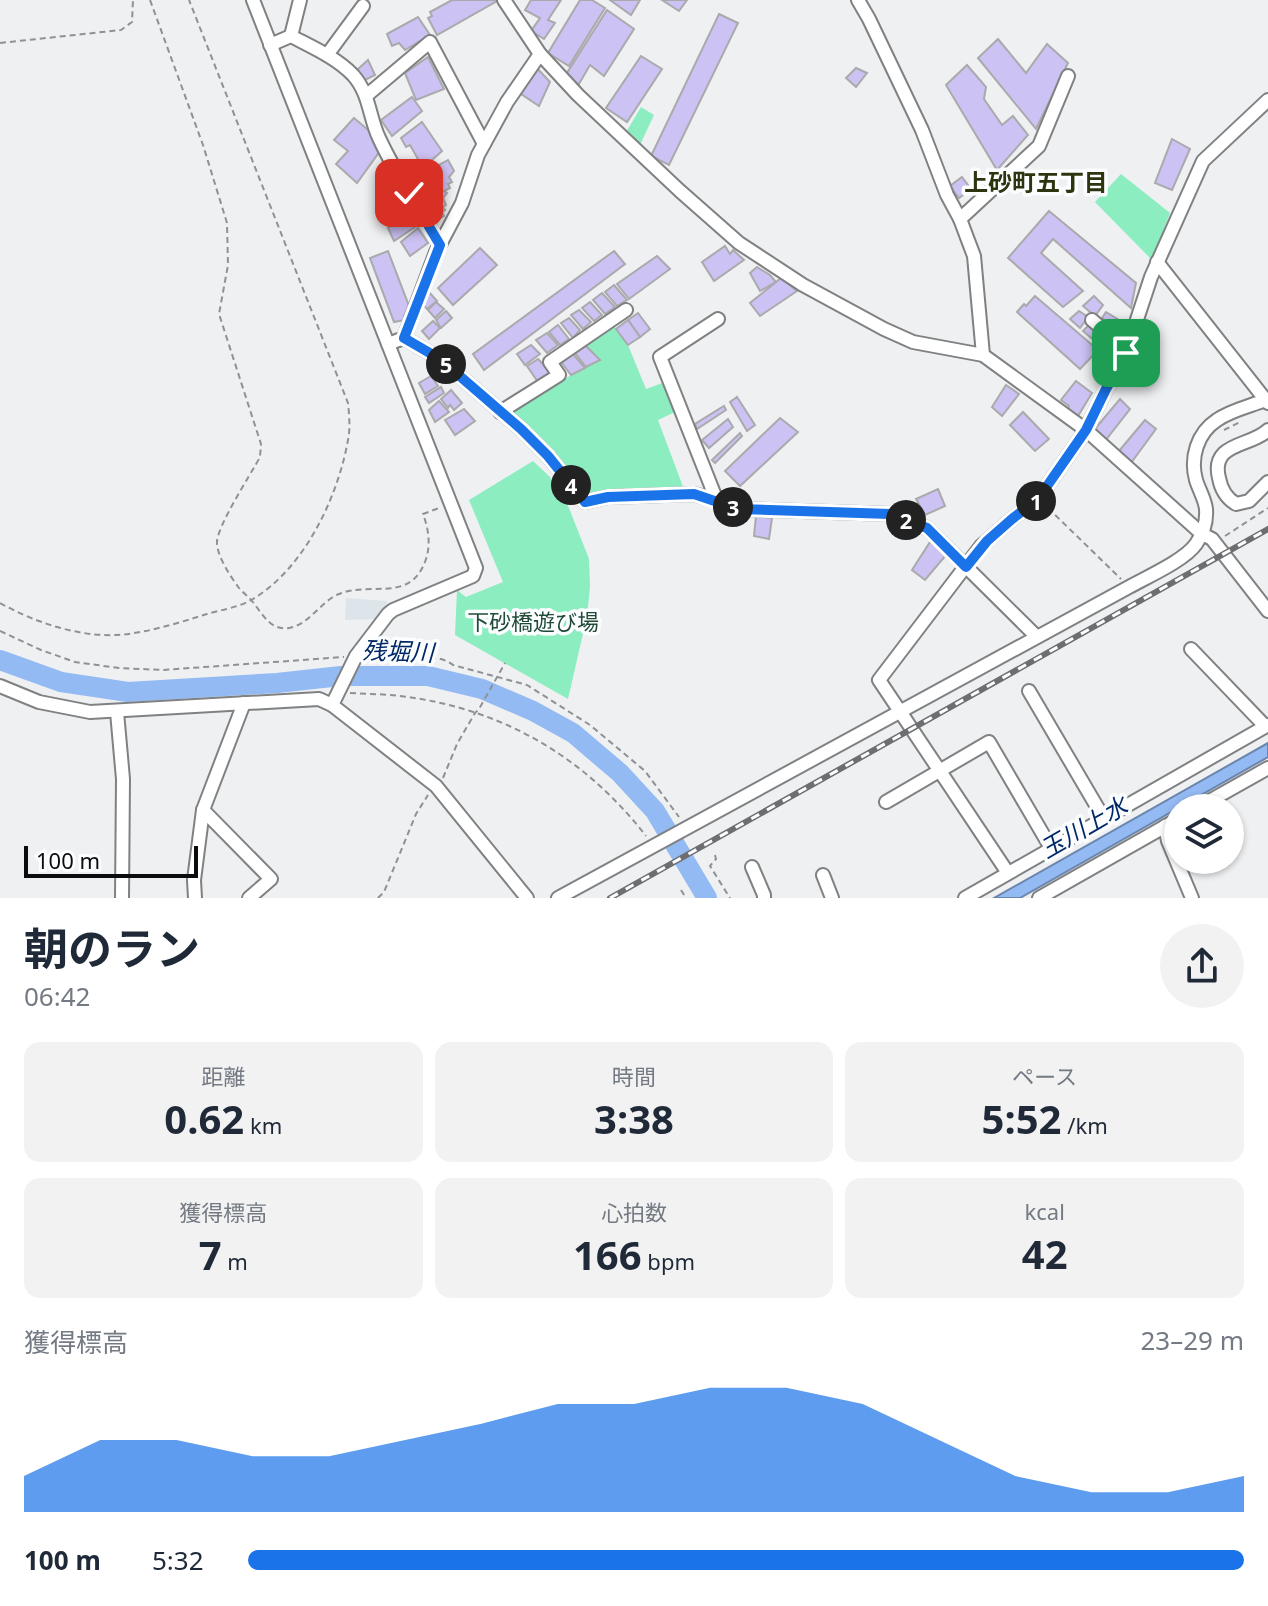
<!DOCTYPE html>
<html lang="ja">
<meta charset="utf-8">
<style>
body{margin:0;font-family:"Noto Sans","Noto Sans JP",sans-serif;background:#f2f2f3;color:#1f2937;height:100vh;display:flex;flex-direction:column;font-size:30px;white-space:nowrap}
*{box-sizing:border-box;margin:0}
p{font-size:26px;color:#747a83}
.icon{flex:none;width:44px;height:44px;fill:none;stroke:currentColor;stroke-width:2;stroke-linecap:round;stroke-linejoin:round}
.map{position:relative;height:898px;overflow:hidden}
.side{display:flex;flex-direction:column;background:#fff;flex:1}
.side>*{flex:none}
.buttons{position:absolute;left:1164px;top:794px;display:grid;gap:16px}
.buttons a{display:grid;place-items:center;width:80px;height:80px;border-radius:50%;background:#fff;box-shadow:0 2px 6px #0004;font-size:40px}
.scale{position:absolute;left:24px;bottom:20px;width:174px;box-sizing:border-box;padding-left:8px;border:4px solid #0b0c0d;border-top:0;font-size:22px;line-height:28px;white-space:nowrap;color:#0b0c0d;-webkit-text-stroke:6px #fcfdff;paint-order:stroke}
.pin{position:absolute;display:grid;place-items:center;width:68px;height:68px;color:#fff;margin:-34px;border-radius:16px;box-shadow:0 4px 12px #0006}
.km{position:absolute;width:40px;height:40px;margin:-20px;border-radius:50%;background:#222;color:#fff;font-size:22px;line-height:40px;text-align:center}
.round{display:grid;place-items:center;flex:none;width:84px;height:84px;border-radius:42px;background:#f2f2f3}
.overview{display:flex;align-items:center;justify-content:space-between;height:136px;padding:0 24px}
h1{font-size:44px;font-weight:700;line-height:60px}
.stats{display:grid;grid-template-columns:repeat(3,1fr);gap:12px;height:136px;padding:8px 24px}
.stats div{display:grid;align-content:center;border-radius:16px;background:#f2f2f3;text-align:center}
.stats b{font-size:40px;font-weight:700}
.stats small{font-size:22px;font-weight:400}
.stats p{font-size:22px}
.chart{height:224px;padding:16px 24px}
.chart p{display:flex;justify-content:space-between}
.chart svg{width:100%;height:144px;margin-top:8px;fill:#1a73e8;opacity:.7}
ul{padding:0 24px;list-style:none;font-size:26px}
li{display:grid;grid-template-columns:128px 96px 1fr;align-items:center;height:60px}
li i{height:20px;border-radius:10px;background:#1a73e8}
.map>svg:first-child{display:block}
.built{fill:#dde5eb}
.green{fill:#8cedc0}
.water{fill:#94baf3;stroke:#6b86ae;stroke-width:2}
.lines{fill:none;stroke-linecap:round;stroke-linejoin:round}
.river{stroke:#94baf3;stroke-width:20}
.building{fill:#cdc2f4;stroke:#aaa9ac;stroke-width:2}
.minor-casing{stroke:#7f8182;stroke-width:16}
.path{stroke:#909193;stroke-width:2;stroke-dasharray:6 4;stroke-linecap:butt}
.minor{stroke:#fff;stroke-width:12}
.rail-casing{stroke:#6d6e70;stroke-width:6}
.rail{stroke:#fcfdff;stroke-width:3;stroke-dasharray:9;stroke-linecap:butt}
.route-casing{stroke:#fff;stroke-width:16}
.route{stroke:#1a73e8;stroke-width:10}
.labels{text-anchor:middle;stroke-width:7;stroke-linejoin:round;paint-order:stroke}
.park-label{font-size:22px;fill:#214b38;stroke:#fcfdff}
.neighbourhood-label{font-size:24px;font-weight:bold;fill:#2c350f;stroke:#fcfdff}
.water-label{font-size:24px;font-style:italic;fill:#002866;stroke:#fcfdff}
</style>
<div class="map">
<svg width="1268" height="898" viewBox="0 0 1268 898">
<rect width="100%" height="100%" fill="#eef0f2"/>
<polygon class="built" points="346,598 387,601 386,611 377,619 345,620"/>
<g class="green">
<polygon points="641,107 654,115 639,147 625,134"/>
<polygon points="1121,174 1170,213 1152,260 1095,202"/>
<polygon points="614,326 628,345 646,389 665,382 677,411 658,420 685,492 587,499 506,417 571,375 599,360 586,346"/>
<polygon points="533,461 550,477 569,508 589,559 590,587 587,616 568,699 455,635 457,590 466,597 503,582 469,500"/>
</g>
<polygon class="water" points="1268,743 1268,757 1020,898 994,898"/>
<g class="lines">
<polyline class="river" points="0,660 61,682 128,692 277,683 341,676 428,676 482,689 533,711 573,733 620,773 655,811 707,898"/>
</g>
<g class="building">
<polygon points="452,0 496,0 497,1 437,35 428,18 432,16 430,12"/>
<polygon points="531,0 561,0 548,20 555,23 544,39 531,31 540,18 525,10"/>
<polygon points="580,0 592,0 605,8 569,66 548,53"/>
<polygon points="610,0 640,0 631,15"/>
<polygon points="662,0 687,0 679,11"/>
<polygon points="607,10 634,29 604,76 590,65 579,84 565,76"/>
<polygon points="719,14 738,23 669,165 651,156"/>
<polygon points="418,17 430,35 405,50 399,43 392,46 387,34"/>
<polygon points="998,39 1026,73 1047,44 1068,63 1036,129 978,58"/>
<polygon points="641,56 662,69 627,122 606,108"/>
<polygon points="428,57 444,89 416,100 405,73"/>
<polygon points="368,60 375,75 363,81 357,70"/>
<polygon points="967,65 986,87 984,99 1002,125 1013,116 1028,135 997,170 946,85"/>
<polygon points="535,66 550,82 539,106 518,92"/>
<polygon points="856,68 867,73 856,87 846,78"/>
<polygon points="412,97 422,111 392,136 381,120"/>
<polygon points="354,118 373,134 380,151 357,183 336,164 348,151 334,140"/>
<polygon points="422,122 442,151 422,169 416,160 418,159 410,145 406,147 401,138"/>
<polygon points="1172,139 1190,149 1172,190 1155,183"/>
<polygon points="448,160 454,171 449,177 452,182 448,184 450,188 444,191 447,193 443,198 446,205 443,207 445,210 442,212 444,216 436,221 428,209 434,205 429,197 437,193 431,184 437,179 435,175 442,171 439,165"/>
<polygon points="420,172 433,193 428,196 431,204 427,207 408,179"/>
<polygon points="962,177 971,189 959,198 950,186"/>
<polygon points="392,184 399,193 395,196 396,199 389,203 383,193 389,189 387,186"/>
<polygon points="402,200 408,210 398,218 392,207"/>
<polygon points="1049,211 1136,283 1131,308 1053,239 1041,253 1083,291 1063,307 1008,258"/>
<polygon points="412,214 418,225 394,241 388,228"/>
<polygon points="418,228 428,243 410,256 401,242"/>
<polygon points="725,246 730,254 733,250 744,260 714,281 702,262"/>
<polygon points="480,248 497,265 453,305 438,288"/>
<polygon points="388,251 409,306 404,316 405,320 394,322 370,258"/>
<polygon points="614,251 625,264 484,370 473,354"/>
<polygon points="657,256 670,269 629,299 617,284"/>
<polygon points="757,267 770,275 776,282 760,291 750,273"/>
<polygon points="781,278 797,291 760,316 750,303"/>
<polygon points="614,285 627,300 617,306 605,292"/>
<polygon points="428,291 437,301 427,309 418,299"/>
<polygon points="602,293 615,307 605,314 593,300"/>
<polygon points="1035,296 1098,350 1080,369 1017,312 1024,304 1026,306"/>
<polygon points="1094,296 1103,305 1095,316 1083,306"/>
<polygon points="436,302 444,309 435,318 428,310"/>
<polygon points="590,302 602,315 594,321 582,308"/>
<polygon points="579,310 591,322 583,329 571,315"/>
<polygon points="446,311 452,318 441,328 436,320"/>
<polygon points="1079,311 1088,317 1080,328 1070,319"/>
<polygon points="1106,312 1124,323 1118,331 1102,318"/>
<polygon points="638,313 650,329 640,337 628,320"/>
<polygon points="569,318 580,330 573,338 561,323"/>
<polygon points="628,320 640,337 628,345 616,329"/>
<polygon points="433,321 440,328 429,339 422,331"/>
<polygon points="1091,323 1102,335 1096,342 1083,331"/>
<polygon points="558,325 569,339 560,345 549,332"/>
<polygon points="547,333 558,345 547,353 536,340"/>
<polygon points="1106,336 1117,348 1109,355 1098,344"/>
<polygon points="531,345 540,354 525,365 517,354"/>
<polygon points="586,346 600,360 586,367 575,353"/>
<polygon points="573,354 585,368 571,375 561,362"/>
<polygon points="538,359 550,372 538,382 527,366"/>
<polygon points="431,376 438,386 425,394 419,383"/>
<polygon points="1076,381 1092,393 1075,421 1066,413 1069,406 1061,400"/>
<polygon points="1006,385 1019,394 1002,416 992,407"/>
<polygon points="441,387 444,393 429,403 425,397"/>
<polygon points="451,390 462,403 454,410 450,405 448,408 441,399"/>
<polygon points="737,397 755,425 747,431 730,402"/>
<polygon points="1120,399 1130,409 1105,441 1094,430"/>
<polygon points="439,401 449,412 435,422 429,410"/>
<polygon points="724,406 726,410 697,429 695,424"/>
<polygon points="464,409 475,421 455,435 445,420"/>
<polygon points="1023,412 1049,439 1035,451 1010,425"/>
<polygon points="780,418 798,432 740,486 725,471"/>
<polygon points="728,419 733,427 709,448 702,440"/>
<polygon points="1145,420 1156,429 1131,463 1119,451"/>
<polygon points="740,433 742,436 715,463 712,460"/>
<polygon points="938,489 945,506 925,515 916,499"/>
<polygon points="756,516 772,518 769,539 754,536"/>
<polygon points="930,542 947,554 925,580 912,570"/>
</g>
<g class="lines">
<g class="minor-casing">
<g id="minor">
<polyline points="253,0 476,568 473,576 393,610 388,614 356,656 332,705"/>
<polyline points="504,0 540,54 578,95 680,191 739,243 803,285 884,329 913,342 983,355 1086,430 1202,534 1212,539 1268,611"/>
<polyline points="858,0 869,19 922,130 947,195 960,219 974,256 983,355"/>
<polyline points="291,36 300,0"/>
<path d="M 270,45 L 291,36 C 312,47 337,58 353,75 C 370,94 369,117 379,138 C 396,175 419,209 440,245"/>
<polyline points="327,55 363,6"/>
<polyline points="366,96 430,42 484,144"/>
<polyline points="960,219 1039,146 1068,76"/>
<polyline points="1157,262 1268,403"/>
<polyline points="1092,320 1127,350"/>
<polyline points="404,338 436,252 462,203 478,155 507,102 540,54"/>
<polyline points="388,344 404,338 440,359 521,429 548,456 585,502 608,497 694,494 717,501 738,509 890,514 927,528 1036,636"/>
<polyline points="500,412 559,375 550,362 626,310"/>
<path d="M 1268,430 C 1251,447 1210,442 1219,478 C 1221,489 1226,498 1236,504 L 1249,501 L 1268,482"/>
<polyline points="717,501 660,357 718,319"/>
<polyline points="1191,649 1265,726"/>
<polyline points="0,686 39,702 90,712 319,699 332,705 436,786 527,898"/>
<polyline points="1029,691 1103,817"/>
<polyline points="117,712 123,779 122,898"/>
<polyline points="886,802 989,742 1051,848"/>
<polyline points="1197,808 1268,768"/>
<polyline points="203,810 271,879 249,898"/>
<polyline points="1165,826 1168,841 1192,898"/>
<polyline points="752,867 764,895 764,898"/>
<polyline points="1008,873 879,680 981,546 1012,519 1038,499 1086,430 1106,389 1126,353 1151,277 1203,161 1268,100"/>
<polyline points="823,875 832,898"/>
<polyline points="195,898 194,880 203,810 244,703"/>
<path d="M 558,898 L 1129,587 C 1147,577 1185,560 1196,544 C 1203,534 1207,522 1206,509 C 1205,499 1199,490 1196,480 C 1190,458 1197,433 1217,420 C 1231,410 1251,406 1268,399"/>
<polyline points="965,898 1268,725"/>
<polyline points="1039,898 1178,819"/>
</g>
</g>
<g class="path">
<path d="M 150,0 L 203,145 L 227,223 L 228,265 L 219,314 L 261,444 L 260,457 C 251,474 215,529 217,544 C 218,558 231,577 239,588 C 243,593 248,596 252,601 C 262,613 270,631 289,628 C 309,625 321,601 339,594 C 371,581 409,603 425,562 C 431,546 429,530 423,514 L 439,508"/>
<polyline points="0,43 121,30 132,22 133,0"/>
<polyline points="1224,430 1240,422"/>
<polyline points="1048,508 1121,579"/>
<polyline points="1225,536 1268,508"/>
<path d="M 0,603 C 34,622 78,637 117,635 C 147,633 178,623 207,614 C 221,610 240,607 253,599 C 306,567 340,493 349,434 C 350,424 349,413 348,403 L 189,0"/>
<polyline points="0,631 41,650 75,662 119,668 163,670 344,657"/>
<path d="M 370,657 L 420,659 C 429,655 446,659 453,665 L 527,685 L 590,725 L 645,771 L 679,817"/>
<path d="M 350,693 C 367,694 384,694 400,696 C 501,708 584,756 646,836"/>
<polyline points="443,778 457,744 475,713 479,709 505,663"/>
<polyline points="715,855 716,859 710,866 730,898"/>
<polyline points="681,890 686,898"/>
<polyline points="378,898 384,892 416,814 428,795"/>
</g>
<use href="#minor" class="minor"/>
<g class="rail-casing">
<polyline id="rail" points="610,898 1268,529"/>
</g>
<use href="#rail" class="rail"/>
</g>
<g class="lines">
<g class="route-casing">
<polyline id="route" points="409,193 440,245 404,338 440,359 521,429 548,456 585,502 608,497 694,494 738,509 890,514 927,528 966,567 987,541 1012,519 1038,499 1086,430 1106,389 1126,353"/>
</g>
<use href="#route" class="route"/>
</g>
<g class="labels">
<g class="park-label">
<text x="533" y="630">下砂橋遊び場</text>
</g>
<g class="neighbourhood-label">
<text x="1036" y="191">上砂町五丁目</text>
</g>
<g class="water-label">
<text transform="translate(398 652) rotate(2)" y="8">残堀川</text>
<text transform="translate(1084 828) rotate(-30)" y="8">玉川上水</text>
</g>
</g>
</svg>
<div class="buttons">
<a><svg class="icon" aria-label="layers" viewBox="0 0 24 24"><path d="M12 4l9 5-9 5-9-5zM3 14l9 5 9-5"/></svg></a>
</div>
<div class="scale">100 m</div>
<div class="pin" style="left:1126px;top:353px;background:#1e9e55"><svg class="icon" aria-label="arrive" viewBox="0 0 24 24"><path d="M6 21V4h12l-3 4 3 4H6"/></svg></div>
<div class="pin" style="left:409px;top:193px;background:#d93025"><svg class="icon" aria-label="check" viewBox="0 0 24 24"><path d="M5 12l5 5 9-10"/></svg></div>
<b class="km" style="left:1036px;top:501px">1</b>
<b class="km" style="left:906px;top:520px">2</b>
<b class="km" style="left:733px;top:507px">3</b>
<b class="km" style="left:571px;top:485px">4</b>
<b class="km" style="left:446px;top:364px">5</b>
</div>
<section class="side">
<div class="overview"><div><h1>朝のラン</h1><p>06:42</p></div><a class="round"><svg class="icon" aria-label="share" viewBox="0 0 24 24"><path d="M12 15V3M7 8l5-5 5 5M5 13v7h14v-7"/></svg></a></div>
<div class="stats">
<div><p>距離</p><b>0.62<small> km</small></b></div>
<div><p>時間</p><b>3:38</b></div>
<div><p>ペース</p><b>5:52<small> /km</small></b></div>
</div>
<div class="stats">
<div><p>獲得標高</p><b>7<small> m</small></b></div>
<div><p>心拍数</p><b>166<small> bpm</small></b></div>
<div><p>kcal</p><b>42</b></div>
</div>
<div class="chart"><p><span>獲得標高</span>23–29 m</p>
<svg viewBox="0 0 160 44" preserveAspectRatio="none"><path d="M0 44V33L10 22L20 22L30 27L40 27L50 22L60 17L70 11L80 11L90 6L100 6L110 11L120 22L130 33L140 38L150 38L160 33V44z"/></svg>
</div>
<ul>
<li><b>100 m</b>5:32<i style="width:100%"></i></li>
</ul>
</section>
